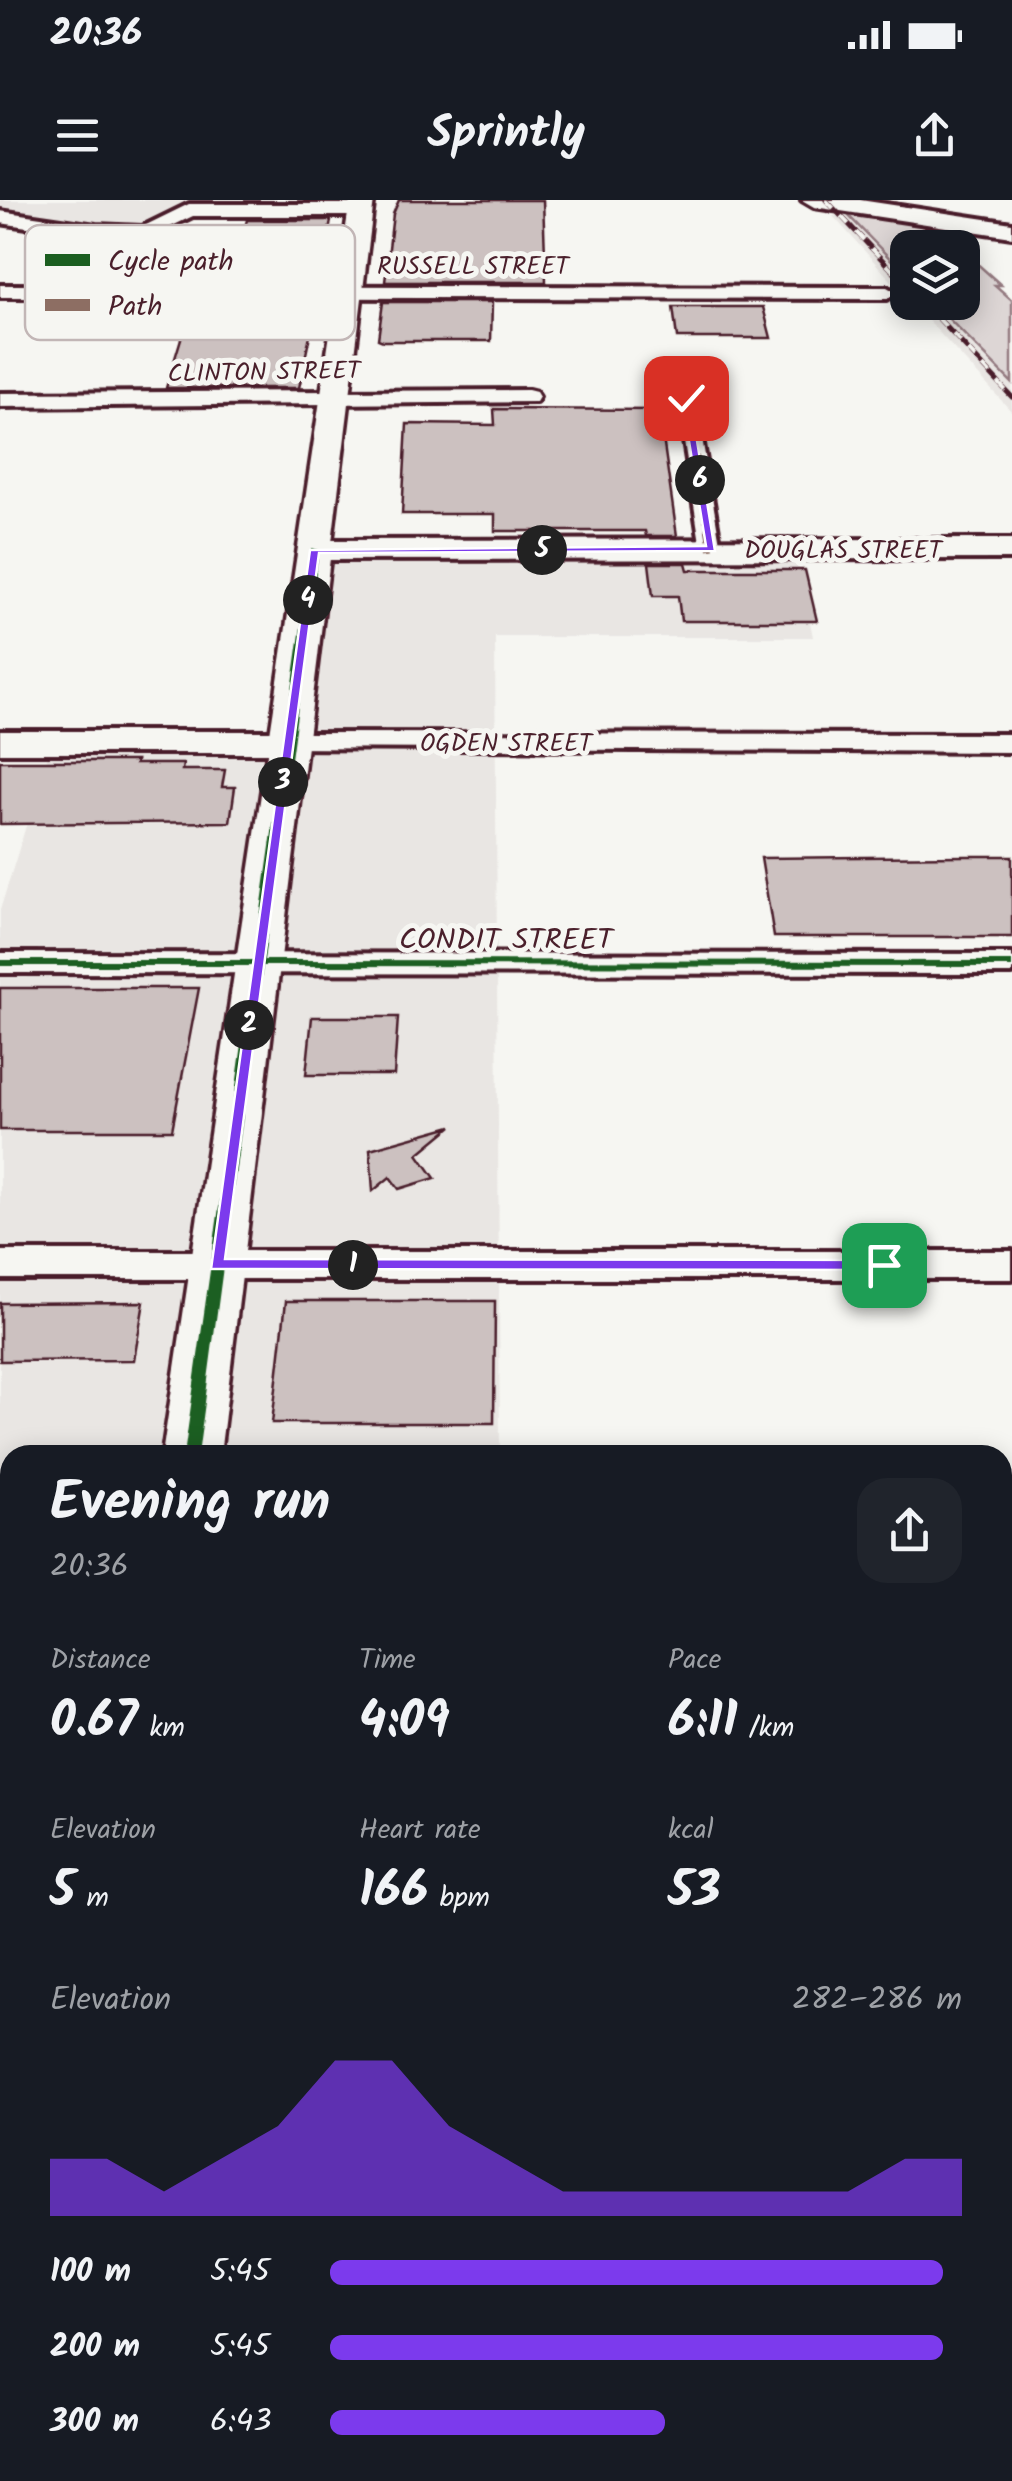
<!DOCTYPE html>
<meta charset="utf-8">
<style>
body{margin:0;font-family:Kalam,sans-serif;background:#20242c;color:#f1f3f6;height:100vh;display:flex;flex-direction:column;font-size:38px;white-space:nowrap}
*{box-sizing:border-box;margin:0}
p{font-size:32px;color:#9ea1a6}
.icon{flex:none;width:55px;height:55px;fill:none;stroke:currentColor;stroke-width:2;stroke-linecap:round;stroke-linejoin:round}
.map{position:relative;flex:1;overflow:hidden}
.drawer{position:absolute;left:0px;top:1245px;width:1012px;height:1038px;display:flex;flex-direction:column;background:#171b24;border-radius:30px 30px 0 0;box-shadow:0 5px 25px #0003}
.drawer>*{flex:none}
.buttons{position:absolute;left:890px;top:30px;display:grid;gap:20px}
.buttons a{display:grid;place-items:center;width:90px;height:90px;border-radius:20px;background:#171b24;box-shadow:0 5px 25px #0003;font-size:50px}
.pin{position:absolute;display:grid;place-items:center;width:85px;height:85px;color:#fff;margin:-42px;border-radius:20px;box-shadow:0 5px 15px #0006}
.km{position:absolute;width:50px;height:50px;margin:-25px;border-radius:50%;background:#222;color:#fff;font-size:28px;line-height:50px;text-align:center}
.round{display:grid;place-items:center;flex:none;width:105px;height:105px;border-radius:30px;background:#20242c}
.overview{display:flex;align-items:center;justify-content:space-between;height:170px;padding:0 50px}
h1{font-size:55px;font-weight:700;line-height:75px}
.metrics{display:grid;grid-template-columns:repeat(3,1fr);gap:15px;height:170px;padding:10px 50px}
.metrics div{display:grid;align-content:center}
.metrics b{font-size:50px;font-weight:700}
.metrics small{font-size:28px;font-weight:400}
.metrics p{font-size:28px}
.chart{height:280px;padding:20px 50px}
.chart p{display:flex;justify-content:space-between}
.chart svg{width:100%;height:180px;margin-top:10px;fill:#7c3aed;opacity:.7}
ul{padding:0 50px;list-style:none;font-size:32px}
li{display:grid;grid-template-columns:160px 120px 1fr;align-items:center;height:75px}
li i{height:25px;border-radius:12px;background:#7c3aed}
.status{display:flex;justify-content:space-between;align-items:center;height:70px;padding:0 50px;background:#171b24;direction:ltr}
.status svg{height:28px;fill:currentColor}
header{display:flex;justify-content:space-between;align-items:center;height:130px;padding:0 50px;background:#171b24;font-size:45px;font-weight:700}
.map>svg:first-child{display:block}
.built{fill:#e9e6e3}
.green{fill:#ddd6d5;stroke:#947a80;stroke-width:2.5}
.building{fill:#ccc1c0;stroke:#4a1f2b;stroke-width:2.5}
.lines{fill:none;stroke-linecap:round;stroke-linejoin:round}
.pedestrian-casing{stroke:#4a1f2b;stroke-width:8}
.minor-casing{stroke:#4a1f2b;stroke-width:8}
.tertiary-casing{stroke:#4a1f2b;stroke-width:8}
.secondary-casing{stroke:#4a1f2b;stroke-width:7}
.pedestrian{fill:#f6f6f2;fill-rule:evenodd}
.minor{fill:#f6f6f2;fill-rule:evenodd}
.tertiary{fill:#f6f6f2;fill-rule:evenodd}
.secondary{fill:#f6f6f2;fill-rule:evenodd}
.rail-casing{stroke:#4a1f2b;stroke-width:5}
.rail{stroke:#f6f6f2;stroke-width:4;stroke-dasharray:11;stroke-linecap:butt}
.quiet-far1{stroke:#8d6e63;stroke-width:5;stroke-dasharray:10 5;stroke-linecap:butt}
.quiet{stroke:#8d6e63;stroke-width:6;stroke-dasharray:12 6;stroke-linecap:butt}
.cycleway-casing{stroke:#f6f6f2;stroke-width:7}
.cycleway{fill:#1b5e20;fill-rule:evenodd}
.route{fill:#7c3aed;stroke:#fff;stroke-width:2.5}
.labels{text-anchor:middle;stroke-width:10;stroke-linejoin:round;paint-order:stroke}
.far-street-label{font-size:25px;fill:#4a1f2b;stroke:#f6f6f2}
.street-label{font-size:30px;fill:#4a1f2b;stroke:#f6f6f2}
.key{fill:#f6f6f2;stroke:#c2b6b6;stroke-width:2.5}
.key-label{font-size:28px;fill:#4a1f2b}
</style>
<div class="status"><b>20:36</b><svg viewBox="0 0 49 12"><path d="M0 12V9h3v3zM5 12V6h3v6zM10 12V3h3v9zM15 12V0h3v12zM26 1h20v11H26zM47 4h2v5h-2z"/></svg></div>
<header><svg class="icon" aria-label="menu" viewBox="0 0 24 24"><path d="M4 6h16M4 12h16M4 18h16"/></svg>Sprintly<svg class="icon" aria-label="share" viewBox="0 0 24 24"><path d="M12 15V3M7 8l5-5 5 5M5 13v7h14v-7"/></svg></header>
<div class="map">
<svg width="1012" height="2281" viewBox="0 0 1012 2281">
<rect width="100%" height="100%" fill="#f6f6f2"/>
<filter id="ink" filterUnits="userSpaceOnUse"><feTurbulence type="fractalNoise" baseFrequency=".01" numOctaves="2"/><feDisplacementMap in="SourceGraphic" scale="20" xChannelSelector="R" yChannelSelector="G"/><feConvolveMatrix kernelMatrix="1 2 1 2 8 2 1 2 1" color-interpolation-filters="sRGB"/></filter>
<g filter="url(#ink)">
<g class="built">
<polygon points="0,0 220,0 155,33 168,42 168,53 220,53 214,77 116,78 132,42 32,32 39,28 0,21"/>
<polygon points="850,15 907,76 907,98 833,16"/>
<polygon points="912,103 933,103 941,108 1012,184 1012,212"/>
<polygon points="795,349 813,437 495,437 500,1255 10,1255 10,2272 577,2272 578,2281 0,2281 0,710 52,542 289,542 315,350"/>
</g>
<g class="green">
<polygon points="845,12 931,24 958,47 908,48 907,76"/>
<polygon points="963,51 1001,85 995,85 1012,100 1012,183 933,103 962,102"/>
</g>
<g class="building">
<polygon points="399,0 543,0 546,82 385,82 393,14"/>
<polygon points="247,20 331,20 321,82 229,82"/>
<polygon points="223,101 317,101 299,188 166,188 190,109 221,109"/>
<polygon points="383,102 492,102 491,141 383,141 378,139"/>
<polygon points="673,107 763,107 771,138 677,138"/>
<polygon points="494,209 659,210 677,336 646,336 645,331 495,331 495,314 402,314 407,224 495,225"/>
<polygon points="649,363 686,363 688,370 805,370 817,421 681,421 678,396 653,396"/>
<polygon points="0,561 136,561 135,564 183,564 182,570 225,570 222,587 235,587 230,622 0,624"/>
<polygon points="966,656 1012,656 1012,737 774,737 761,658"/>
<polygon points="0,788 199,788 172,930 0,930"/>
<polygon points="312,817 398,817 394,875 306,875"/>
<polygon points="452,926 418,954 435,978 399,989 390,977 373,991 370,949"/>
<polygon points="286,1101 495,1101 494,1223 272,1223"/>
<polygon points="144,1102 134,1160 0,1161 0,1103"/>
</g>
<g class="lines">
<g class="pedestrian-casing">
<polygon id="pedestrian" points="686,192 695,197 721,349 711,355 701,349 677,197"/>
</g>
<g class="minor-casing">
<g id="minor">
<polygon points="189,4 359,4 368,10 359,16 193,16 145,39 96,37 0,23 0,11 96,25 142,27"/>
<polygon points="0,85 887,87 897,93 887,99 0,97"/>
<polygon points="528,190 536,192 539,197 536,202 0,207 0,193"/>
<polygon points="289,533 1012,534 1012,552 278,548 274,542 278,536"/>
<polygon points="0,753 1012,754 1012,774 0,773"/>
<rect x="0" y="1051" width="1012" height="28"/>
<rect x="0" y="1487" width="10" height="42"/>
<rect x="1002" y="1491" width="10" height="42"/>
<rect x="0" y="2168" width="10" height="64"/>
<rect x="1002" y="2179" width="10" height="64"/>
</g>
</g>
<g class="tertiary-casing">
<g id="tertiary">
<polygon points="802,0 860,0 1012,23 1012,37 814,7"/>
<polygon points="1012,339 1012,359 315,360 304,357 299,350 304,343 315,340"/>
<polygon points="0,531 289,531 302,534 308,542 302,550 289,553 0,553"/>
</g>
</g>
<g class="secondary-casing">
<g id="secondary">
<polygon points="350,0 374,0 220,1255 162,1255"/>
<polygon points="10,2270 10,2272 95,2272 94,2281 8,2281"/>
</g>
</g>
<use href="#pedestrian" class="pedestrian"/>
<use href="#minor" class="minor"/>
<use href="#tertiary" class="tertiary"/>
<use href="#secondary" class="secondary"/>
<g class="rail-casing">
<g id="rail">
<polyline points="826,0 908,87"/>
<polyline points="923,102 1012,197"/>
</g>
</g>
<use href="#rail" class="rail"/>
<polyline class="quiet-far1" points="686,197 696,259"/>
<polyline class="quiet" points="696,256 711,349"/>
<g class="cycleway-casing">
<polygon id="cycleway" points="312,348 319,350 264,760 1012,761 1012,767 263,766 198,1255 184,1255 253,766 0,766 0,760 254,760"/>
</g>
<use href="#cycleway" class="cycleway"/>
</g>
</g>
<polygon class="route" points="686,195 690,198 715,351 319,353 225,1059 884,1060 892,1065 884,1070 211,1069 310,350 706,346 682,198"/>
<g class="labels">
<g class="far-street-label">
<text x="473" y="74">RUSSELL STREET</text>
<text transform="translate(264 171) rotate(-1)" y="9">CLINTON STREET</text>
<text x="843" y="358">DOUGLAS STREET</text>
<text x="506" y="551">OGDEN STREET</text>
</g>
<g class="street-label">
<text x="506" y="749">CONDIT STREET</text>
</g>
</g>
<rect x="25" y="25" width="330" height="115" rx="15" class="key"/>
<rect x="45" y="54" width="45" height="12" fill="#1b5e20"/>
<rect x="45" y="99" width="45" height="12" fill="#8d6e63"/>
<g class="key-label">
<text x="108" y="70">Cycle path</text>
<text x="108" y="115">Path</text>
</g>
</svg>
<div class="buttons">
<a><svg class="icon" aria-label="layers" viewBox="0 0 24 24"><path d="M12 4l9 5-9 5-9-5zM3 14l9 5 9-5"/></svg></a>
</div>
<div class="pin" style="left:884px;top:1065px;background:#1e9e55"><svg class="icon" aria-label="arrive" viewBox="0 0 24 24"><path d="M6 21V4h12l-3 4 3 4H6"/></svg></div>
<div class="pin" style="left:686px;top:198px;background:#d93025"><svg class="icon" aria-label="check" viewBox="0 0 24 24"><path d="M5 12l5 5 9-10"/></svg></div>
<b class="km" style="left:353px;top:1065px">1</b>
<b class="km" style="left:249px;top:825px">2</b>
<b class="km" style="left:283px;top:582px">3</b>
<b class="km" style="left:308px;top:400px">4</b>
<b class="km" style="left:542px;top:350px">5</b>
<b class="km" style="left:700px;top:280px">6</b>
<section class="drawer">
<div class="overview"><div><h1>Evening run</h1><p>20:36</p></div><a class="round"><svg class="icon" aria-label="share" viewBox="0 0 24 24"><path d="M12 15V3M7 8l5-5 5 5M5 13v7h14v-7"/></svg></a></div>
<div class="metrics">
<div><p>Distance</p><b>0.67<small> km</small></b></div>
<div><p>Time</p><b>4:09</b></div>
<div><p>Pace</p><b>6:11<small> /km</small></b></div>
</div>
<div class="metrics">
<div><p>Elevation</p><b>5<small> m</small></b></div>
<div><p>Heart rate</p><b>166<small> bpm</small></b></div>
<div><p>kcal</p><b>53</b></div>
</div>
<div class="chart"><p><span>Elevation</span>282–286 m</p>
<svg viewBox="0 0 160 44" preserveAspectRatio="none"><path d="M0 44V30L10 30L20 38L30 30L40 22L50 6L60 6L70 22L80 30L90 38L100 38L110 38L120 38L130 38L140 38L150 30L160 30V44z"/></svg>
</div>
<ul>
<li><b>100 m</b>5:45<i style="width:97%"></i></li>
<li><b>200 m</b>5:45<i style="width:97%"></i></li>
<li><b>300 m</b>6:43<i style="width:53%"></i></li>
</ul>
</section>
</div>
